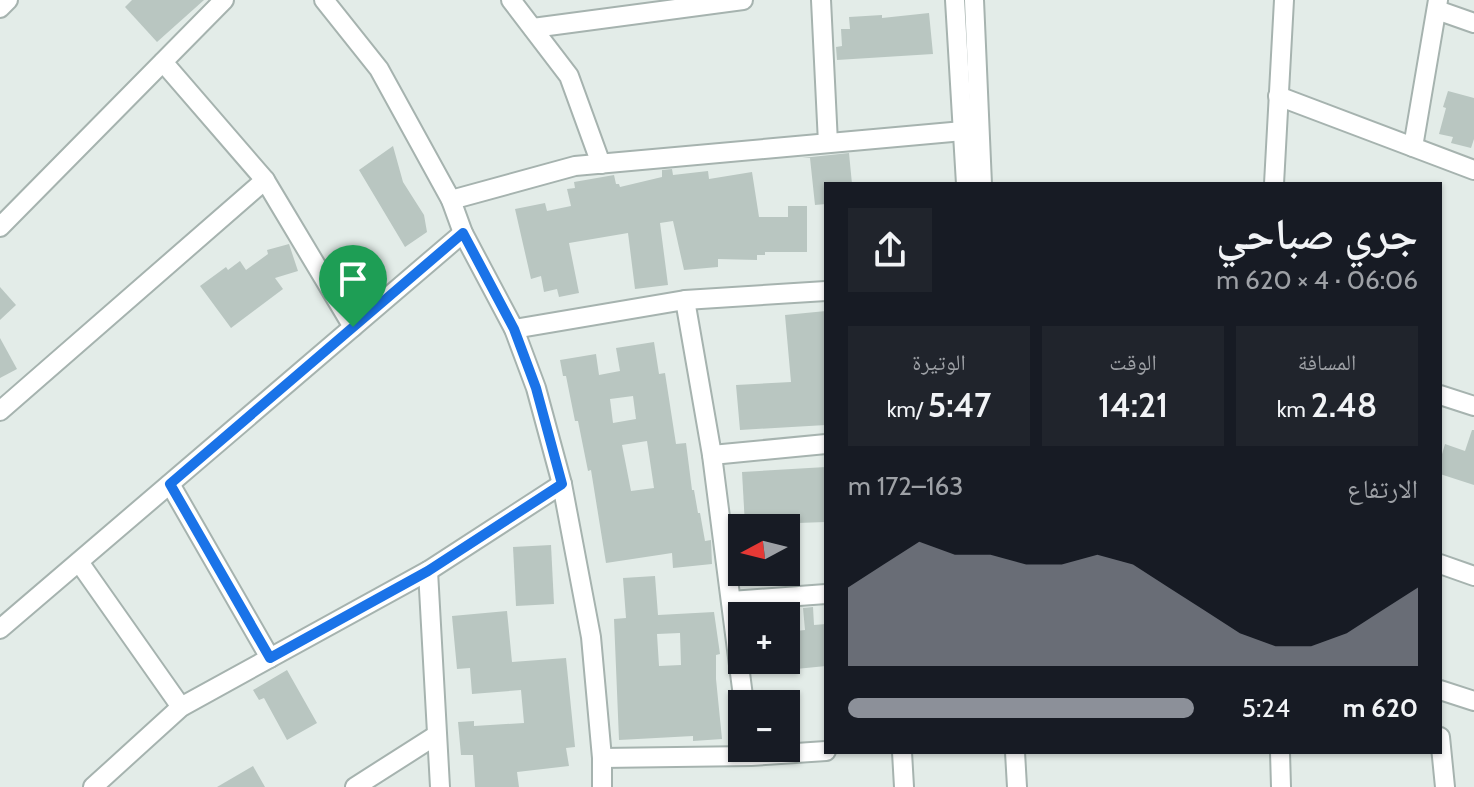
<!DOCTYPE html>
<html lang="ar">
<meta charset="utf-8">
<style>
body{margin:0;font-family:Cabin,"Noto Naskh Arabic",sans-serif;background:#20242c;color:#f1f3f6;direction:rtl;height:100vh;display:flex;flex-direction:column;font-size:30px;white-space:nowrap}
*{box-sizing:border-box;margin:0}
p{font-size:26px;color:#9ea1a6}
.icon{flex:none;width:44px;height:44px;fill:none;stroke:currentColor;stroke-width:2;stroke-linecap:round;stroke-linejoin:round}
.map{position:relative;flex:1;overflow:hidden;direction:ltr}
.sheet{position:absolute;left:824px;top:182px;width:618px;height:572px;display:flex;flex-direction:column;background:#171b24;border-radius:0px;box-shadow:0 2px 6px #0004;direction:rtl}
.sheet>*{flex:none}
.needle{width:52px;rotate:263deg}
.fabs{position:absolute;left:728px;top:514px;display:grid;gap:16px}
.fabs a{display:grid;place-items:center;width:72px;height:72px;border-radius:0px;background:#171b24;box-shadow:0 2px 6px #0004;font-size:40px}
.pin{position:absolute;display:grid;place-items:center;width:68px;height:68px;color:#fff;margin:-82px -34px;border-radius:50% 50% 50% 0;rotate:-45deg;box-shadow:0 0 8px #0007}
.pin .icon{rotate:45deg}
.round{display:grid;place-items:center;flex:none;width:84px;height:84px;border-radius:0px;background:#20242c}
.headline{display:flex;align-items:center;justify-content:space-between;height:136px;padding:0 24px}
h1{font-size:44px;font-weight:600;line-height:60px}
.stats{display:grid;grid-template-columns:repeat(3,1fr);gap:12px;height:136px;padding:8px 24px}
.stats div{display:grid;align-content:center;border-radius:0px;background:#20242c;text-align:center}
.stats b{font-size:34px;font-weight:600}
.stats small{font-size:22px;font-weight:400}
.stats p{font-size:22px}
.chart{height:224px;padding:16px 24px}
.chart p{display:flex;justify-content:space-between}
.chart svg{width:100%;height:144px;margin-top:8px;fill:#8c9099;opacity:.7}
ul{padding:0 24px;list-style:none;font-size:26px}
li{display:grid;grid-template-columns:128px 96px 1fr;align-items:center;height:60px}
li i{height:20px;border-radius:10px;background:#8c9099}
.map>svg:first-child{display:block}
.building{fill:#b9c6c1;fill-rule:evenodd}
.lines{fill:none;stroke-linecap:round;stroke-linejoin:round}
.minor-casing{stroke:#a6b3af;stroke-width:22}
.minor{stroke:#fff;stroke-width:18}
.route-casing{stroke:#fff;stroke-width:16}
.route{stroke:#1a73e8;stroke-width:10}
</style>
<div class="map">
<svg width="1474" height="787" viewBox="0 0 1474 787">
<rect width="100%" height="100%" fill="#e3ece8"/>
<g class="building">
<polygon points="132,0 204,0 157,42 125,7"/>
<polygon points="929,13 933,54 837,60 836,47 842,46 841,29 850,29 849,17 882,15 882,18"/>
<polygon points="1448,91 1474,98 1474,139 1471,148 1451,143 1453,137 1439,134 1446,108 1443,107"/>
<polygon points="393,146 403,182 424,215 427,232 405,247 359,170"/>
<polygon points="849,153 852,184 826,184 826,204 815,205 810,158 802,158"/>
<polygon points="672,169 673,175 708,171 709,179 752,172 759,217 788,217 788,206 807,206 807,252 765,252 765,255 757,255 757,260 718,259 718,267 684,270 673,221 660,223 668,285 635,289 628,233 569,243 579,293 559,297 557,289 544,292 541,276 531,279 515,209 545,203 547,211 571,206 567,189 575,188 574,182 614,175 616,184 619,184 620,187 662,177 662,170"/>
<polygon points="289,244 298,271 275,278 283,289 231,328 200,286 226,267 228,270 240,261 246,270 268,254 267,250"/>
<polygon points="0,287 16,305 0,320"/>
<polygon points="826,311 826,425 740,430 736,385 791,382 785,315"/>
<polygon points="0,338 17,369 0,378"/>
<path d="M 654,342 L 659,374 L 665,373 L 676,444 L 686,443 L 692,490 L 694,490 L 698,513 L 700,513 L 705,541 L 711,540 L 712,564 L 673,568 L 672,553 L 606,563 L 591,470 L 588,471 L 578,421 L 575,421 L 566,376 L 563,376 L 560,360 L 596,354 L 599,375 L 620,371 L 616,348 ZM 633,396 L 636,419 L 613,423 L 610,399 ZM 647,441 L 654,488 L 631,491 L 622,445 Z"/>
<polygon points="1472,430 1474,430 1474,485 1440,474 1440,461 1445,444 1465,451"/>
<polygon points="826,467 826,522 745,525 742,472"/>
<polygon points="551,545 554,604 516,606 513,547"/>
<path d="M 655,576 L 658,615 L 714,612 L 720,654 L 716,655 L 716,679 L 722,739 L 693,741 L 693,736 L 619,740 L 614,619 L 626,618 L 623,578 ZM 680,633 L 681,665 L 659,666 L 657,634 Z"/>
<polygon points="813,607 814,625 826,624 826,666 776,671 775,660 786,660 786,632 805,630 803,608"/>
<polygon points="507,611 512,662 566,658 575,747 566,748 569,766 517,772 519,787 475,787 473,755 461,755 458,722 474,721 474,726 524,723 521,690 472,694 470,668 457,669 452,616"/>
<polygon points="287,670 317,723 287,740 264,698 259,700 253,690"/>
<polygon points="253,766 265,787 217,787"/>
</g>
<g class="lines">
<g class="minor-casing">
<g id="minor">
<polyline points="324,0 379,69 451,200 463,233 514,329 536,388 562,484 591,637 602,758 602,787"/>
<polyline points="511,0 569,76 601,164"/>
<polyline points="821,0 828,143"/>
<polyline points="955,0 966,184"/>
<polyline points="974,0 982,184"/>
<polyline points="0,8 8,0"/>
<polyline points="1437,10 1474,23"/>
<polyline points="533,28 743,0"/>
<polyline points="163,62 265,180 353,327"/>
<polyline points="1278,96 1474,170"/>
<polyline points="1413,147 1438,0"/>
<polyline points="1274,184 1284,0"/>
<polyline points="451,200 575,166 963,131"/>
<polyline points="0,227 224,0"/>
<polyline points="685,300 712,455 744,704"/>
<polyline points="514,329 685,300 826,291"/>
<polyline points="1440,395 1474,406"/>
<polyline points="0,411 265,180"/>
<polyline points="712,455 826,444"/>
<polyline points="170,484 270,658"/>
<polyline points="79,562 181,707"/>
<polyline points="1440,564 1474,576"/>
<polyline points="428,571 440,787"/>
<polyline points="731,601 826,594"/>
<polyline points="0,629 463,233"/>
<polyline points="1440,690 1474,701"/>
<polyline points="1440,737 1445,787"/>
<polyline points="902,752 904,787"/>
<polyline points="1015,752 1017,787"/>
<polyline points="1280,752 1281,787"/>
<polyline points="602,758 751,756 826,751"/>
<polyline points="93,787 181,707 428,571 562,484"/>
<polyline points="355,787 435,736"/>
</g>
</g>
<use href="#minor" class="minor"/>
</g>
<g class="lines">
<g class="route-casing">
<polygon id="route" points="463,233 514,329 536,388 562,484 428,571 270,658 170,484"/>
</g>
<use href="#route" class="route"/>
</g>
</svg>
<div class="fabs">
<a><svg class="needle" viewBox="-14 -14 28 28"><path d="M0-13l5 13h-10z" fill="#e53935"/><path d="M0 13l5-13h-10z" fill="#9ea1a6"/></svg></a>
<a>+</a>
<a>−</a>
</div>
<div class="pin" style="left:353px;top:327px;background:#1e9e55"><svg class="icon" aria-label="arrive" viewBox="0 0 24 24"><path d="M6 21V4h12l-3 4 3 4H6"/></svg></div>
<section class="sheet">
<div class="headline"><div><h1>جري صباحي</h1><p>06:06 · 4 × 620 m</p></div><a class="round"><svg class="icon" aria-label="share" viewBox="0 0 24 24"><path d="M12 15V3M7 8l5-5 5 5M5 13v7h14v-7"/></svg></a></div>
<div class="stats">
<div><p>المسافة</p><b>2.48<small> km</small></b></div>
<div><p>الوقت</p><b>14:21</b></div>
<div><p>الوتيرة</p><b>5:47<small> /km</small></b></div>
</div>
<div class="chart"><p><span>الارتفاع</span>163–172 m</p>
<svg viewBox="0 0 160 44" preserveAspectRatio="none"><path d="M0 44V20L10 13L20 6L30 10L40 10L50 13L60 13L70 10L80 13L90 20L100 27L110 34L120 38L130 38L140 34L150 27L160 20V44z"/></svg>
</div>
<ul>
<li><b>620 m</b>5:24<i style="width:100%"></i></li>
</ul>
</section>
</div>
